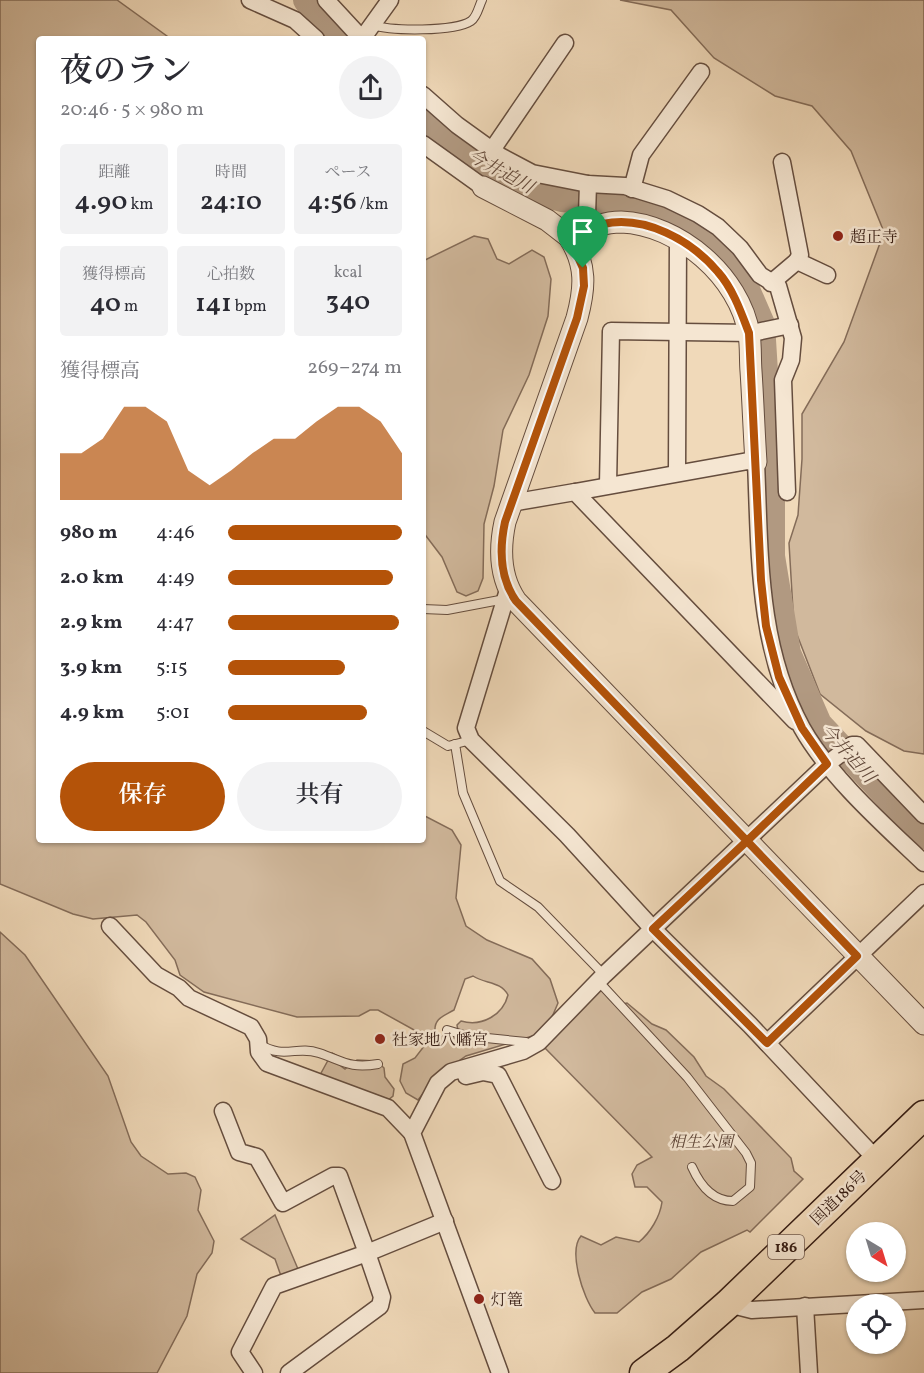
<!DOCTYPE html>
<html lang="ja">
<meta charset="utf-8">
<style>
body{margin:0;font-family:Vollkorn,"Noto Serif JP",serif;background:#f2f2f3;color:#2b2b33;height:100vh;display:flex;flex-direction:column;font-size:22px;white-space:nowrap}
*{box-sizing:border-box;margin:0}
p{font-size:20px;color:#7c7c81}
.icon{flex:none;width:33px;height:33px;fill:none;stroke:currentColor;stroke-width:2;stroke-linecap:round;stroke-linejoin:round}
.map{position:relative;flex:1;overflow:hidden}
.drawer{position:absolute;left:36px;top:36px;width:390px;height:807px;display:flex;flex-direction:column;background:#fff;border-radius:6px;box-shadow:0 2px 4px #0004}
.drawer>*{flex:none}
.needle{width:39px;rotate:142deg}
.tools{position:absolute;left:846px;top:1222px;display:grid;gap:12px}
.tools a{display:grid;place-items:center;width:60px;height:60px;border-radius:50%;background:#fff;box-shadow:0 2px 4px #0004;font-size:30px}
.pin{position:absolute;display:grid;place-items:center;width:51px;height:51px;color:#fff;margin:-62px -26px;border-radius:50% 50% 50% 0;rotate:-45deg;box-shadow:0 0 6px #0007}
.pin .icon{rotate:45deg}
.round{display:grid;place-items:center;flex:none;width:63px;height:63px;border-radius:32px;background:#f2f2f3}
.summary{display:flex;align-items:center;justify-content:space-between;height:102px;padding:0 24px}
h1{font-size:33px;font-weight:600;line-height:45px}
.stats{display:grid;grid-template-columns:repeat(3,1fr);gap:9px;height:102px;padding:6px 24px}
.stats div{display:grid;align-content:center;border-radius:6px;background:#f2f2f3;text-align:center}
.stats b{font-size:26px;font-weight:600}
.stats small{font-size:16px;font-weight:400}
.stats p{font-size:16px}
.chart{height:168px;padding:12px 24px}
.chart p{display:flex;justify-content:space-between}
.chart svg{width:100%;height:108px;margin-top:6px;fill:#b45309;opacity:.7}
.primary-button{display:flex;gap:12px;margin-top:auto;padding:12px 24px}
.primary-button a{flex:1;height:69px;border-radius:36px;background:#b45309;color:#fff;font-size:24px;font-weight:600;line-height:69px;text-align:center}
.primary-button a+a{background:#f2f2f3;color:#2b2b33}
ul{padding:0 24px;list-style:none;font-size:20px}
li{display:grid;grid-template-columns:96px 72px 1fr;align-items:center;height:45px}
li i{height:15px;border-radius:8px;background:#b45309}
.map>svg:first-child{display:block}
.green{fill:#d1b99d;stroke:#846c59;stroke-width:1.5;fill-rule:evenodd}
.lines{fill:none;stroke-linecap:round;stroke-linejoin:round}
.river{stroke:#b19981;stroke-width:26}
.service-casing{stroke:#654d3e;stroke-width:10}
.minor-casing{stroke:#654d3e;stroke-width:19}
.tertiary-casing{stroke:#654d3e;stroke-width:23}
.trunk-casing{stroke:#371e15;stroke-width:31}
.service{stroke:#f5e6d2;stroke-width:8}
.minor{stroke:#f5e6d2;stroke-width:16}
.tertiary{stroke:#f5e6d2;stroke-width:21}
.trunk{stroke:#f0d9b9;stroke-width:28}
.route-casing{stroke:#fff;stroke-width:12}
.route{stroke:#b45309;stroke-width:8}
.poi-dot{fill:#8f2418;stroke:#f5e6d2;stroke-width:2}
.labels{text-anchor:middle;stroke-width:5;stroke-linejoin:round;paint-order:stroke}
.shield{fill:#f5e6d2;stroke:#705a4e;stroke-width:1.5}
.shield-label{font-size:15px;font-weight:bold;fill:#371e15}
.poi-label{font-size:16px;fill:#371e15;stroke:#f5e6d2;text-anchor:start}
.park-label{font-size:16px;font-style:italic;fill:#5e4537;stroke:#f5e6d2}
.street-label{font-size:16px;fill:#371e15;stroke:#f5e6d2}
.water-label{font-size:18px;font-style:italic;fill:#62493b;stroke:#f5e6d2}
</style>
<div class="map">
<svg width="924" height="1373" viewBox="0 0 924 1373">
<rect width="100%" height="100%" fill="#f0d9b9"/>
<filter id="stains"><feTurbulence type="fractalNoise" baseFrequency=".00333" numOctaves="4"/><feColorMatrix values="0 0 0 0 .2 0 0 0 0 .09 0 0 0 0 .02 0 0 0 .5 -.17"/></filter>
<radialGradient id="worn" r=".72"><stop offset=".6" stop-color="#630" stop-opacity="0"/><stop offset="1" stop-color="#630" stop-opacity=".3"/></radialGradient>
<g class="green">
<path d="M 0,0 L 117,0 L 171,39 L 39,39 L 39,840 L 423,840 L 423,815 L 452,830 L 461,845 L 456,898 L 466,926 L 487,940 L 532,959 L 550,979 L 558,1003 L 552,1017 L 536,1035 L 466,1056 L 436,1077 L 418,1100 L 406,1093 L 400,1081 L 403,1064 L 415,1058 L 425,1045 L 425,1036 L 378,1010 L 370,1010 L 359,1016 L 297,1017 L 204,992 L 180,975 L 175,960 L 146,922 L 137,915 L 93,919 L 73,914 L 0,884 ZM 473,976 C 485,984 501,981 508,995 C 503,1015 482,1027 461,1021 L 457,1025 L 459,1037 C 451,1040 441,1037 435,1031 C 434,1018 444,1016 454,1010 L 465,979 Z"/>
<polygon points="620,0 924,0 924,754 904,751 866,731 820,694 794,627 789,543 798,515 802,459 802,414 844,342 884,232 851,151 812,106 775,96 714,58 671,10"/>
<polygon points="474,236 488,239 497,259 509,264 532,250 544,257 551,279 548,316 529,375 503,430 494,486 484,524 483,578 478,591 466,596 457,592 442,557 423,532 423,261"/>
<polygon points="0,932 25,955 108,1076 131,1142 141,1156 168,1174 186,1173 195,1177 201,1190 198,1210 214,1241 212,1253 197,1274 187,1316 157,1373 0,1373"/>
<path d="M 606,983 L 622,1004 L 627,1003 L 652,1024 L 666,1030 L 694,1057 L 706,1076 L 724,1089 L 791,1158 L 794,1171 L 803,1179 L 750,1232 L 747,1230 L 701,1252 L 671,1279 L 642,1292 L 617,1313 L 595,1313 C 583,1298 568,1251 581,1236 L 601,1245 L 616,1237 L 639,1242 C 650,1233 660,1217 662,1202 L 647,1187 L 635,1187 L 632,1174 L 637,1165 L 652,1157 L 544,1047 Z"/>
<polygon points="332,1053 341,1058 341,1066 345,1069 357,1060 377,1061 384,1068 385,1077 394,1089 393,1096 387,1101 320,1075"/>
<polygon points="275,1215 298,1269 281,1276 275,1259 241,1239"/>
</g>
<g class="lines">
<g class="river">
<polyline points="306,0 336,39"/>
<polyline points="423,118 474,159 504,178 533,191 562,199 649,208 670,214 704,233 717,245 739,271 762,324 772,484 772,556 788,653 819,724 924,836"/>
</g>
<g class="service-casing">
<g id="service">
<path d="M 372,25 C 391,31 454,32 471,21 C 477,17 479,6 482,0"/>
<polyline points="423,609 447,610 505,599"/>
<polyline points="423,731 448,746 471,740"/>
<polyline points="455,744 463,793 500,881 538,907 604,975"/>
<path d="M 599,982 L 687,1077 L 746,1153 L 751,1163 L 750,1187 L 733,1201 C 712,1201 700,1185 692,1167"/>
<polyline points="447,1030 467,1036 526,1042 531,1046"/>
<path d="M 259,1044 C 285,1060 296,1045 319,1053 C 343,1061 350,1069 378,1064"/>
</g>
</g>
<g class="minor-casing">
<g id="minor">
<polyline points="250,0 295,20 316,39"/>
<polyline points="326,0 362,39"/>
<polyline points="362,39 390,0"/>
<polyline points="423,95 457,125 500,156 532,173 588,184 625,186 667,199 698,214 718,227 740,248 760,275 778,286 793,338 791,360 783,380 787,492"/>
<polyline points="423,144 483,187"/>
<polyline points="492,150 565,43"/>
<polyline points="782,162 800,255 797,261 827,275"/>
<polyline points="632,189 641,155 701,72"/>
<polyline points="587,215 588,184"/>
<polyline points="771,283 797,261"/>
<polyline points="677,473 678,238"/>
<polyline points="608,485 611,331 752,333 790,325"/>
<path d="M 575,492 L 748,461 L 756,462 C 760,553 757,646 802,728 C 829,776 884,825 924,863"/>
<polyline points="511,503 575,492 795,721"/>
<polyline points="508,590 466,728 471,740 567,835 653,929 750,1025 877,1160"/>
<polyline points="110,926 156,975 179,988 189,998 251,1027 258,1039 259,1052 267,1063 388,1108 412,1133"/>
<polyline points="767,1043 924,893"/>
<polyline points="466,1076 483,1072 498,1075 552,1181"/>
<polyline points="223,1111 239,1152 257,1157 283,1203 333,1176 339,1176 367,1253 274,1286 240,1352 254,1373"/>
<polyline points="728,1304 752,1310 924,1300"/>
<polyline points="805,1306 809,1373"/>
<polyline points="289,1373 380,1306 382,1297 367,1253 445,1221"/>
<polyline points="500,1373 412,1133 438,1083 451,1072 523,1051 539,1042 604,975 827,764 852,745 857,745 924,815"/>
</g>
</g>
<g class="tertiary-casing">
<g id="tertiary">
<path d="M 483,187 L 547,220 L 569,237 C 586,230 602,222 621,222 C 679,224 740,277 749,334 C 751,346 750,359 751,371 C 753,401 754,432 756,462"/>
<path d="M 569,237 C 587,265 585,288 577,318 L 505,522 C 499,550 500,578 516,601 L 924,1024"/>
</g>
</g>
<g class="trunk-casing">
<polyline id="trunk" points="644,1373 678,1348 728,1304 924,1115"/>
</g>
<use href="#service" class="service"/>
<use href="#minor" class="minor"/>
<use href="#tertiary" class="tertiary"/>
<use href="#trunk" class="trunk"/>
</g>
<g class="lines">
<g class="route-casing">
<path id="route" d="M 583,268 L 584,286 L 577,318 L 505,522 C 499,550 500,578 516,601 L 747,841 L 653,929 L 767,1043 L 857,956 L 747,841 L 827,764 L 802,728 L 779,677 L 766,626 L 761,580 L 749,333 C 741,312 733,289 718,272 C 691,240 645,215 603,224 C 591,226 580,232 569,237 L 583,268"/>
</g>
<use href="#route" class="route"/>
</g>
<g class="poi-dot">
<circle cx="838" cy="236" r="6"/>
<circle cx="380" cy="1039" r="6"/>
<circle cx="479" cy="1299" r="6"/>
</g>
<g class="labels">
<rect class="shield" x="768" y="1235" width="36" height="24" rx="4.5"/>
<g class="shield-label">
<text x="786" y="1252">186</text>
</g>
<g class="poi-label">
<text x="850" y="242">超正寺</text>
<text x="392" y="1045">社家地八幡宮</text>
<text x="491" y="1305">灯篭</text>
</g>
<g class="park-label">
<text x="701" y="1147">相生公園</text>
</g>
<g class="street-label">
<text transform="translate(838 1197) rotate(-44)" y="6">国道186号</text>
</g>
<g class="water-label">
<text transform="translate(501 171) rotate(29)" y="6">今井迫川</text>
<text transform="translate(848 753) rotate(48)" y="6">今井迫川</text>
</g>
</g>
<rect width="100%" height="100%" filter="url(#stains)"/>
<rect width="100%" height="100%" fill="url(#worn)"/>
</svg>
<div class="tools">
<a><svg class="needle" viewBox="-14 -14 28 28"><path d="M0-13l5 13h-10z" fill="#e53935"/><path d="M0 13l5-13h-10z" fill="#7c7c81"/></svg></a>
<a><svg class="icon" aria-label="locate" viewBox="0 0 24 24"><circle cx="12" cy="12" r="6"/><path d="M12 2v4M12 18v4M2 12h4M18 12h4"/></svg></a>
</div>
<div class="pin" style="left:583px;top:268px;background:#1e9e55"><svg class="icon" aria-label="arrive" viewBox="0 0 24 24"><path d="M6 21V4h12l-3 4 3 4H6"/></svg></div>
<section class="drawer">
<div class="summary"><div><h1>夜のラン</h1><p>20:46 · 5 × 980 m</p></div><a class="round"><svg class="icon" aria-label="share" viewBox="0 0 24 24"><path d="M12 15V3M7 8l5-5 5 5M5 13v7h14v-7"/></svg></a></div>
<div class="stats">
<div><p>距離</p><b>4.90<small> km</small></b></div>
<div><p>時間</p><b>24:10</b></div>
<div><p>ペース</p><b>4:56<small> /km</small></b></div>
</div>
<div class="stats">
<div><p>獲得標高</p><b>40<small> m</small></b></div>
<div><p>心拍数</p><b>141<small> bpm</small></b></div>
<div><p>kcal</p><b>340</b></div>
</div>
<div class="chart"><p><span>獲得標高</span>269–274 m</p>
<svg viewBox="0 0 160 44" preserveAspectRatio="none"><path d="M0 44V25L10 25L20 19L30 6L40 6L50 12L60 32L70 38L80 32L90 25L100 19L110 19L120 12L130 6L140 6L150 12L160 25V44z"/></svg>
</div>
<ul>
<li><b>980 m</b>4:46<i style="width:100%"></i></li>
<li><b>2.0 km</b>4:49<i style="width:95%"></i></li>
<li><b>2.9 km</b>4:47<i style="width:98%"></i></li>
<li><b>3.9 km</b>5:15<i style="width:67%"></i></li>
<li><b>4.9 km</b>5:01<i style="width:80%"></i></li>
</ul>
<div class="primary-button"><a>保存</a><a>共有</a></div>
</section>
</div>
